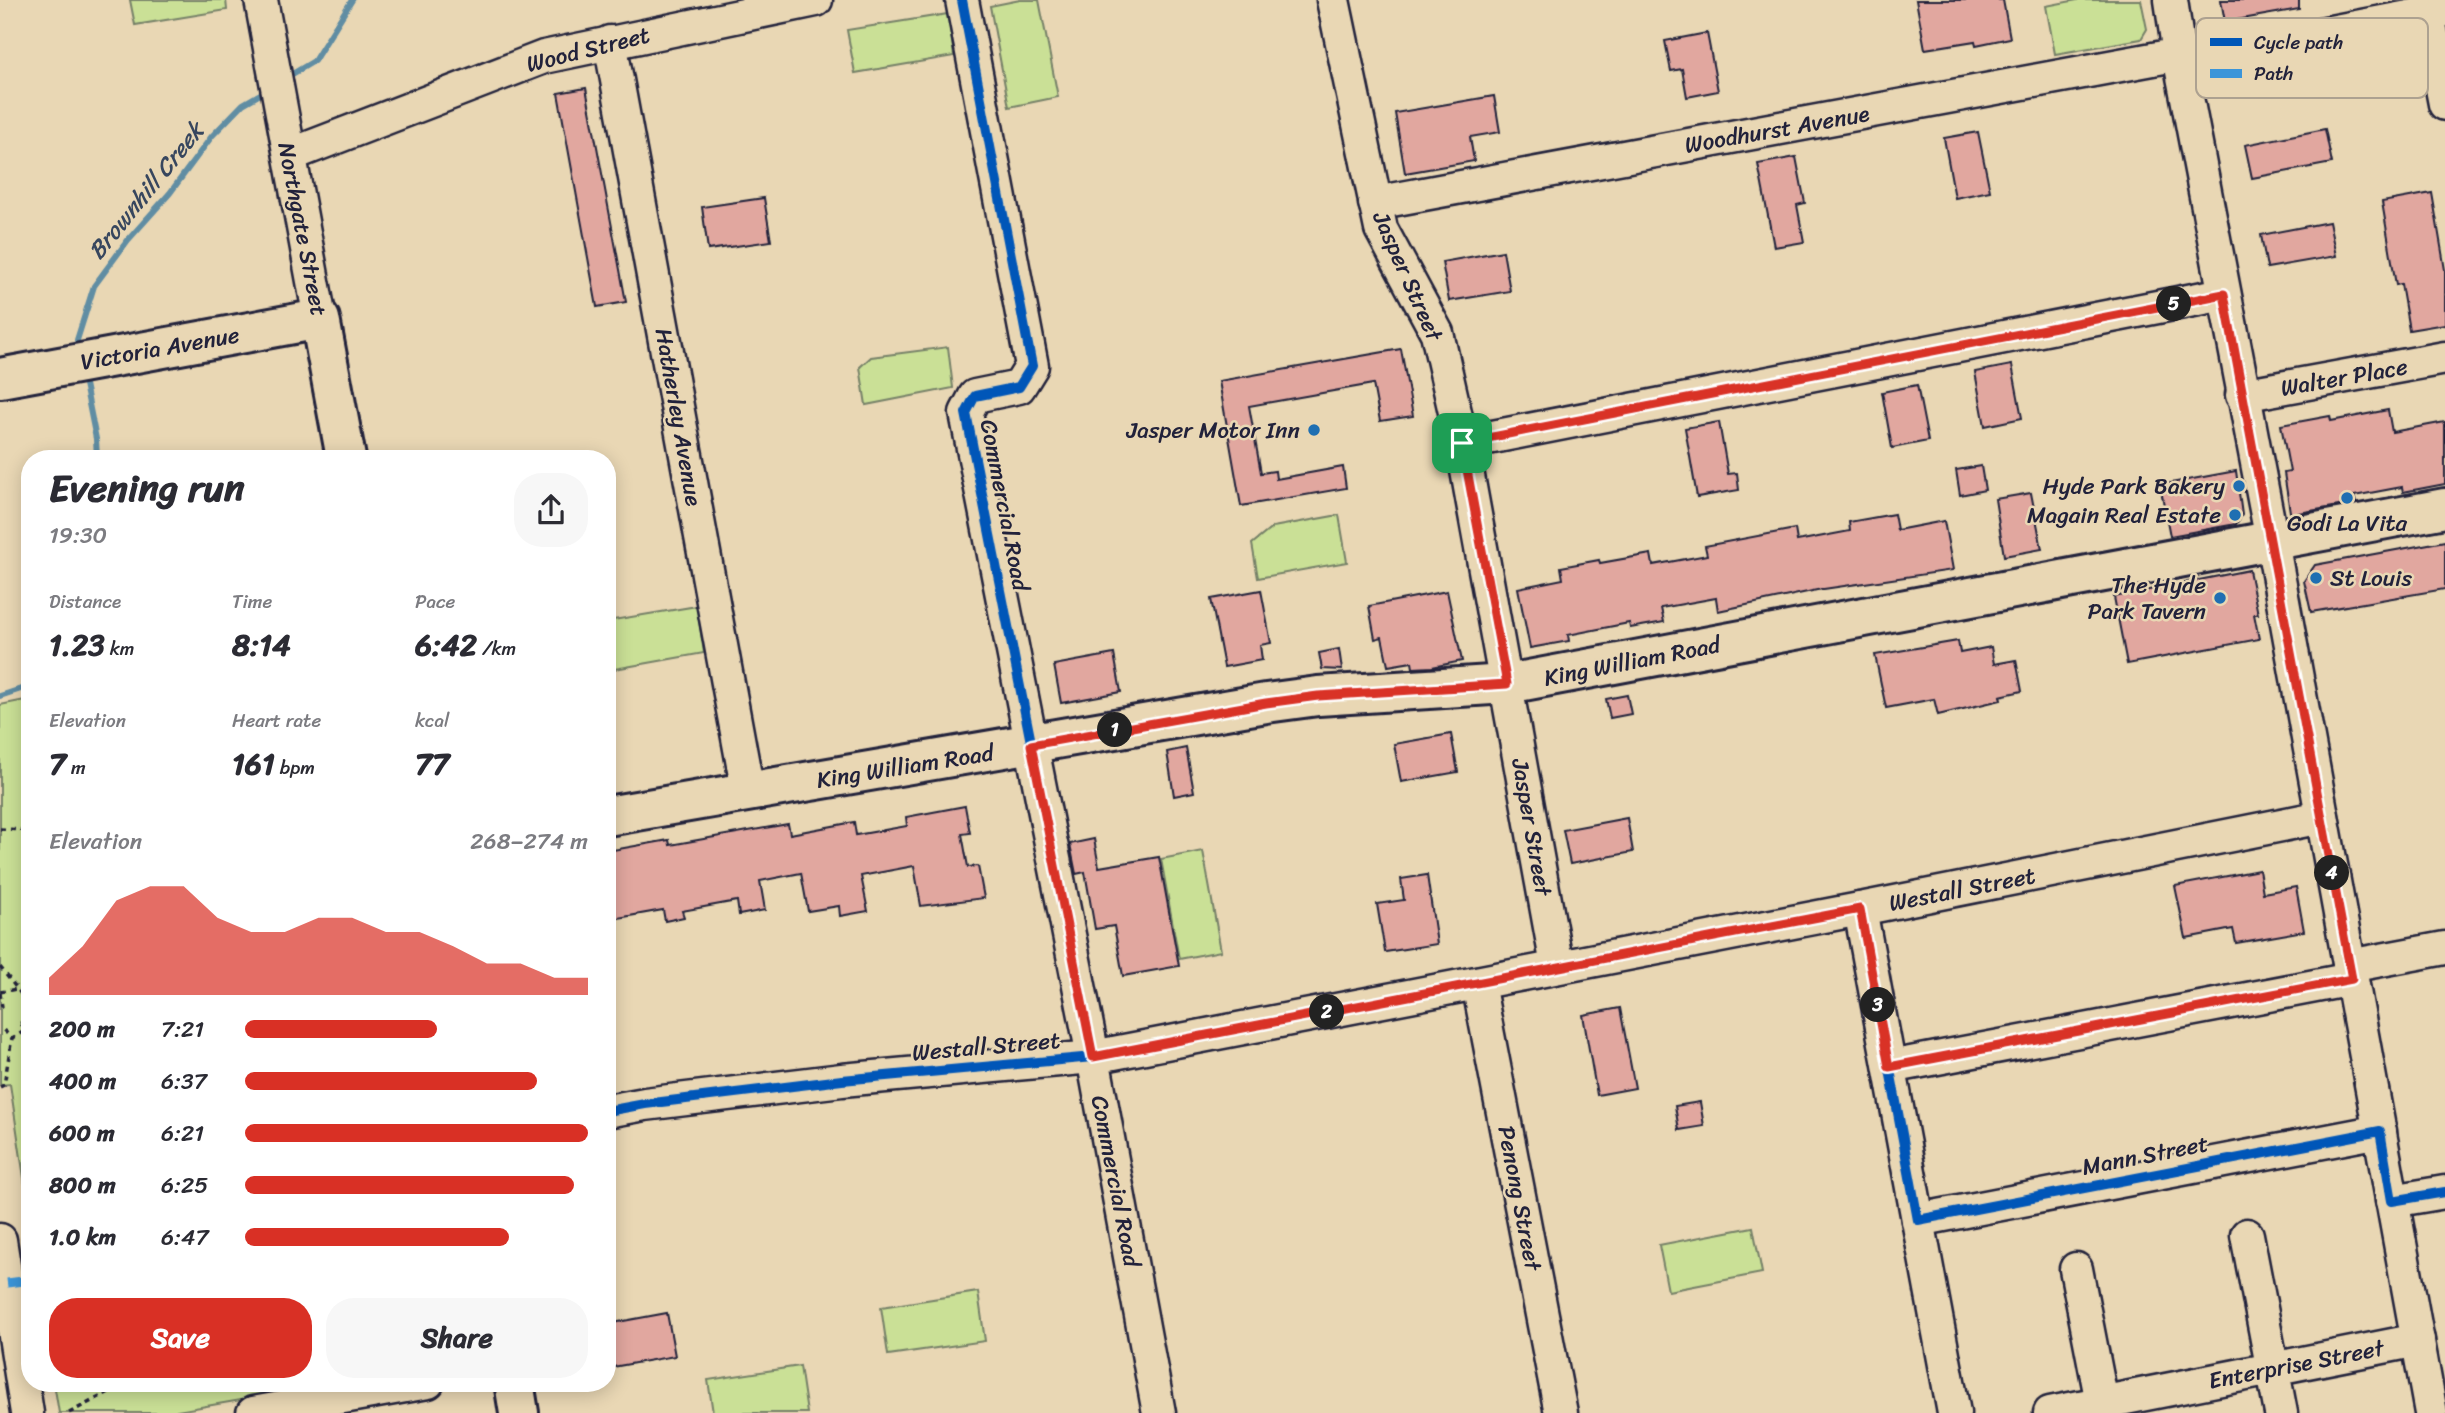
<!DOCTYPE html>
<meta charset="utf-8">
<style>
body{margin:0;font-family:Sriracha,sans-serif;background:#f7f7f7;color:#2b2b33;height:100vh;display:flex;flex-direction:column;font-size:26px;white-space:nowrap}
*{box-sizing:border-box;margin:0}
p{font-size:23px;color:#7c7c81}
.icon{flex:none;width:38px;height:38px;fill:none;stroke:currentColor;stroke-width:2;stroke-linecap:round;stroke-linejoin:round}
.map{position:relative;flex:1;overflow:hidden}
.panel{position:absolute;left:21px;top:450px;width:595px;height:942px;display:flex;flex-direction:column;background:#fff;border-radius:28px;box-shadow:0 4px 18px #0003}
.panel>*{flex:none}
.pin{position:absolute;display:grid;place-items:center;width:60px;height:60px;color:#fff;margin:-30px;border-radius:14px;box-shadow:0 4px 10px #0006}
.km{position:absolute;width:35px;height:35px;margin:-18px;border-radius:50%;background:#222;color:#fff;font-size:19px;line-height:35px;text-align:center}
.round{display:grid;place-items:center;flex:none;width:74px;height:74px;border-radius:28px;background:#f7f7f7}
.overview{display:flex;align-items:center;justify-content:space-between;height:119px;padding:0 28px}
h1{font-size:38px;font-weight:700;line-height:52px}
.figures{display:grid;grid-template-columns:repeat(3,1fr);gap:10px;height:119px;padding:7px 28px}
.figures div{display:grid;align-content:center}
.figures b{font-size:30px;font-weight:700}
.figures small{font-size:19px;font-weight:400}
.figures p{font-size:19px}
.chart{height:196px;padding:14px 28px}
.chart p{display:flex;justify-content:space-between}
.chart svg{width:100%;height:126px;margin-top:7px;fill:#d93025;opacity:.7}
.primary-button{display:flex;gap:14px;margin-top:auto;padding:14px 28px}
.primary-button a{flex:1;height:80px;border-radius:28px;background:#d93025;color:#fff;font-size:28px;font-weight:700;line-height:80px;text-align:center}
.primary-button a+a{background:#f7f7f7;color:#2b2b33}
ul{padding:0 28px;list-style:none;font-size:23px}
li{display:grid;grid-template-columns:112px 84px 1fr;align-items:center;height:52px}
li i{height:18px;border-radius:9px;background:#d93025}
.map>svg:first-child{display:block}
.green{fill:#cae096;stroke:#768168;stroke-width:2}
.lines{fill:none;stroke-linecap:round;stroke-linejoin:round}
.stream{stroke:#608da3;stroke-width:6}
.building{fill:#e1a79f;stroke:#22223b;stroke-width:2}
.minor-casing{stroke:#22223b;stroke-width:37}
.major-casing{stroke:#22223b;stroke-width:44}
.path{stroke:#22223b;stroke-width:3.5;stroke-dasharray:5 5;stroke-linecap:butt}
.minor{stroke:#e9d7b4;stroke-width:32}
.major{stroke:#e9d7b4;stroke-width:38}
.quiet{stroke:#3b95d9;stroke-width:9;stroke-dasharray:18 9;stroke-linecap:butt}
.cycleway-casing{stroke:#e9d7b4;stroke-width:15}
.cycleway{stroke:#0057b8;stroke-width:10}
.route-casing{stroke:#fff;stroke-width:14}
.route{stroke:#d93025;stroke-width:9}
.poi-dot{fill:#1f6fb2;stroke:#e9d7b4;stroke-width:2.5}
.labels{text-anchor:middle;stroke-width:5;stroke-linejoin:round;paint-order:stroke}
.street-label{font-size:23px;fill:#22223b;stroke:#e9d7b4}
.poi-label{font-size:23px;fill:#22223b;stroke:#e9d7b4;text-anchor:end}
.water-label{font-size:24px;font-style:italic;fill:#37465e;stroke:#e9d7b4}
.key{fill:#e9d7b4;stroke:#ada190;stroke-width:2}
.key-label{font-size:19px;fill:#22223b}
</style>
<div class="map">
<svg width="2445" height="1413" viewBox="0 0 2445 1413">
<rect width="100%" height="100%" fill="#e9d7b4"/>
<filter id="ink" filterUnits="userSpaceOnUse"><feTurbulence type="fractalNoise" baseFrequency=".0143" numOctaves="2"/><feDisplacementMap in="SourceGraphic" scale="14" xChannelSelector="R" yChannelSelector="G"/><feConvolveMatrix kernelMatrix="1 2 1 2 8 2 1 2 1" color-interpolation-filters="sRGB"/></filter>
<g filter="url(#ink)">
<g class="green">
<polygon points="130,0 226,0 227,10 135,25"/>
<polygon points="1020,0 1039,0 1058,97 1009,107 990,6"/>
<polygon points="2077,0 2141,0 2147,29 2141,39 2055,54 2046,6"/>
<polygon points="948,14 954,56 855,73 847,30"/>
<polygon points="948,347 953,388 866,405 860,367 871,357"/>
<polygon points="1339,515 1347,562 1258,578 1252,544 1273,527"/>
<polygon points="697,606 704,653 609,670 607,621"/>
<polygon points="30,699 30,1218 10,1084 0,1085 0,705"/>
<polygon points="1203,851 1221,951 1179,959 1161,859"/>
<polygon points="1753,1227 1762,1273 1668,1291 1659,1245"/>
<polygon points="978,1292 985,1341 888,1355 881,1307"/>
<polygon points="800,1366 807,1413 713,1413 708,1380"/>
<polygon points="54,1383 339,1383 166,1413 59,1413"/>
</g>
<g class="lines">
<g class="stream">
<polyline points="284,79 314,61 352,0"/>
<polyline points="79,350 77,340 94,286 128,240 170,193 212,136 243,104 269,89"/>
<polyline points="83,374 96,439 97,458"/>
<polyline points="0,696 30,686"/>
</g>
</g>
<g class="building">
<polygon points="1916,0 2003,0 2010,38 1976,45 1975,41 1925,49"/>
<polygon points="2221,0 2299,0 2299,9 2225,22"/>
<polygon points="1707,33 1718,91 1687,97 1682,69 1671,71 1665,41"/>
<polygon points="586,88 626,302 597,307 558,93"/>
<polygon points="1494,96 1500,132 1470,137 1474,161 1405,173 1395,113"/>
<polygon points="2325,129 2332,163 2252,178 2245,145"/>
<polygon points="1978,132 1990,191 1955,198 1944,138"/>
<polygon points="1796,157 1805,203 1797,205 1804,242 1774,247 1758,164"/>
<polygon points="2432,193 2445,270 2445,324 2409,330 2401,284 2396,285 2382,202"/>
<polygon points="764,198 771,241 708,250 702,207"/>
<polygon points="2329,222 2336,256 2267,268 2261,235"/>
<polygon points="1503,251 1510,291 1449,301 1442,262"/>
<polygon points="1401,349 1413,416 1380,421 1373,384 1249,406 1261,473 1275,471 1276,479 1343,467 1346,488 1241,506 1219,381"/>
<polygon points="2012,365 2022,418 1985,426 1975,372"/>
<polygon points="1917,385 1928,441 1892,448 1882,392"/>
<polygon points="2388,410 2392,432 2445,422 2445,484 2403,492 2402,487 2354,496 2356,503 2293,514 2290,512 2284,473 2290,472 2281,425 2330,416 2331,421"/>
<polygon points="1719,422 1728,474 1737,473 1739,490 1697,497 1685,428"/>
<polygon points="1981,466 1985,490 1960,495 1956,470"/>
<polygon points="2236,471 2242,515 2236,524 2170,536 2160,485"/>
<polygon points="2031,493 2042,549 2004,556 1995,499"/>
<polygon points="1894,514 1897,530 1944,521 1953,570 1817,590 1718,611 1716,598 1661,608 1664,622 1630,628 1629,623 1568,635 1569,641 1530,648 1518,588 1563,579 1561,567 1599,560 1600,563 1651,554 1653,565 1707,555 1705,546 1795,529 1797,541 1850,531 1849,522"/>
<polygon points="2445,541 2445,589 2311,612 2304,581 2315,565"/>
<polygon points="2249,570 2258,614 2254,614 2259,639 2127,664 2114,597"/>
<polygon points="1261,590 1271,643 1260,645 1262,660 1224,667 1211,599"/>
<polygon points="1447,591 1462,661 1432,667 1413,668 1412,662 1388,666 1382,637 1375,639 1369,606"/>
<polygon points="1958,641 1960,653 1991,647 1994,664 2016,660 2022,691 2000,696 2001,700 1938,715 1934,699 1886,708 1875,655"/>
<polygon points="1339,649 1342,670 1322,669 1319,653"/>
<polygon points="1114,654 1121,692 1061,703 1054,665"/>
<polygon points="1627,695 1631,714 1610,718 1606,699"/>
<polygon points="1451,734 1458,772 1401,782 1394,744"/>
<polygon points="1186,748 1194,792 1174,796 1167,752"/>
<polygon points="965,806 970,833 962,834 968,867 978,866 984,898 921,906 914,866 861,876 868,911 840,916 839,906 808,911 801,873 760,881 765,910 739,915 737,901 682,911 684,917 665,921 663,910 607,920 607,851 669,840 670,845 788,824 790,834 854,822 856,835 907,826 906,817"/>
<polygon points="1627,818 1633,852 1570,864 1563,830"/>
<polygon points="1094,839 1099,867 1159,857 1179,966 1123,976 1114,926 1095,929 1085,872 1076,874 1070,844"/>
<polygon points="2259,870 2263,893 2296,887 2304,931 2236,943 2233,929 2186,938 2175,886"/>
<polygon points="1427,875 1437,944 1385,952 1377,904 1404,900 1401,879"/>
<polygon points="1620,1008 1635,1088 1597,1095 1583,1015"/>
<polygon points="1700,1102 1704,1126 1679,1130 1675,1106"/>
<polygon points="667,1313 675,1356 607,1368 607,1324"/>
</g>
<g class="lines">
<g class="minor-casing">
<g id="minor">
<polyline points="261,0 320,319"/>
<polyline points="962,0 1032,366 1019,387 975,396 966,413 1090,1041 1159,1413"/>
<polyline points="1333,0 1381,229 1437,333 1462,443 1557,966"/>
<polyline points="2171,0 2180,61 2272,541 2431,1413"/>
<polyline points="2428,14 2445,104"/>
<polyline points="610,42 748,792"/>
<polyline points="2180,61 2445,10"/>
<polyline points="290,155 544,57 816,0"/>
<polyline points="1375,203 2180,54"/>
<polyline points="2242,395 2445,358"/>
<polyline points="1462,443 2224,294"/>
<polyline points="1860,909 1954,1413"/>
<polyline points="2349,966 2445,948"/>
<polyline points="1478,983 1561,1413"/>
<polyline points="1890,1067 2352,979"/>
<polyline points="607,1111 645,1104 842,1080 1093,1057 1860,909 2322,817"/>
<polyline points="2392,1201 2445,1192"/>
<polyline points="1918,1220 2380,1131"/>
<polyline points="2247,1235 2281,1413"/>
<polyline points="0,1240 27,1413"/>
<polyline points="2076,1269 2104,1413"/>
<polyline points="253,1413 428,1382"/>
<polyline points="2050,1413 2418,1340"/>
</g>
</g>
<g class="major-casing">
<g id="major">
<polyline points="0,378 320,319 346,458"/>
<polyline points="607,816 1266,703 1318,696 1507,684 2445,508"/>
<polyline points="514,1382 519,1413"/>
</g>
</g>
<g class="path">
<polyline points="0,829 30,830"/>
<polyline points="0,967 25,999 28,1019 21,1019 23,1032 12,1038 0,1027"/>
<polyline points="0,992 17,989"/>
<polyline points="0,993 2,1007 0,1008"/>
<polyline points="0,1087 4,1085 12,1038"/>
<polyline points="69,1413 128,1382"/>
</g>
<use href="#minor" class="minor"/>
<use href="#major" class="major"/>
<polyline class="quiet" points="7,1283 30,1280"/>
<g class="cycleway-casing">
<g id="cycleway">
<polyline points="962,0 1032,366 1019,387 975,396 966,413 1093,1057"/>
<polyline points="607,1111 645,1104 842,1080 1093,1057 1860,909 1918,1220 2380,1131 2392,1201 2445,1192"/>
</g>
</g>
<use href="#cycleway" class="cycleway"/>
</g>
</g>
<g class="lines" filter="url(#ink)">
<g class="route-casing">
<polygon id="route" points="2224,294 2352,979 1889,1067 1860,909 1093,1057 1031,745 1266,703 1318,696 1507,684 1462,443"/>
</g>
<use href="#route" class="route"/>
</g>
<g class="poi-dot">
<circle cx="1314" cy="430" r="7"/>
<circle cx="2239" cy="486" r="7"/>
<circle cx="2347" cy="498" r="7"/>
<circle cx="2235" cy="515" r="7"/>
<circle cx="2316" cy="578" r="7"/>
<circle cx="2220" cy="598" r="7"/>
</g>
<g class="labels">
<g class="street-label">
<text transform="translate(588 49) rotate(-14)" y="8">Wood Street</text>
<text transform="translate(1777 129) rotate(-10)" y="8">Woodhurst Avenue</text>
<text transform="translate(303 229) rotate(79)" y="8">Northgate Street</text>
<text transform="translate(1408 276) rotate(66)" y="8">Jasper Street</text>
<text transform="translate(160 348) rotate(-10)" y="8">Victoria Avenue</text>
<text transform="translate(2344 377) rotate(-10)" y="8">Walter Place</text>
<text transform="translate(679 417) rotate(80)" y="8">Hatherley Avenue</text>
<text transform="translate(1005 505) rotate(79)" y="8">Commercial Road</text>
<text transform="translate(1632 661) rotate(-11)" y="8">King William Road</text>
<text transform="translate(905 766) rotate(-9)" y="8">King William Road</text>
<text transform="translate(1532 827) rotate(80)" y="8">Jasper Street</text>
<text transform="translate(1962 889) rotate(-11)" y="8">Westall Street</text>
<text transform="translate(986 1046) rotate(-5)" y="8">Westall Street</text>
<text transform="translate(2145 1155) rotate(-11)" y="8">Mann Street</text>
<text transform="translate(1116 1181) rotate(79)" y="8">Commercial Road</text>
<text transform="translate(1520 1198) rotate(79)" y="8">Penong Street</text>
<text transform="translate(2296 1364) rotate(-11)" y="8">Enterprise Street</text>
</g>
<g class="poi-label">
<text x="1300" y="438">Jasper Motor Inn</text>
<text x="2225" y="494">Hyde Park Bakery</text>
<text x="2221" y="523">Magain Real Estate</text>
<text x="2347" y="531" text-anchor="middle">Godi La Vita</text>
<text x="2330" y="586" text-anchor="start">St Louis</text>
<text x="2206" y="593">The Hyde<tspan x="2206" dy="26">Park Tavern</tspan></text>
</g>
<g class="water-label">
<text transform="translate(146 191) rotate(-51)" y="8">Brownhill Creek</text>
</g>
</g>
<rect x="2196" y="18" width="232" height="80" rx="10" class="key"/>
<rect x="2210" y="38" width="32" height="8" fill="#0057b8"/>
<rect x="2210" y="69" width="32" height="9" fill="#3b95d9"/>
<g class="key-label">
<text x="2254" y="49">Cycle path</text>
<text x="2254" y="80">Path</text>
</g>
</svg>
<div class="pin" style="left:1462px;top:443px;background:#1e9e55"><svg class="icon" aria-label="arrive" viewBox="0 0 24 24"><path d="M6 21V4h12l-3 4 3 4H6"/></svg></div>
<b class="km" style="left:1115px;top:730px">1</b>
<b class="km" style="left:1327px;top:1012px">2</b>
<b class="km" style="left:1878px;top:1005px">3</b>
<b class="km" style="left:2332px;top:873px">4</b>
<b class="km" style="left:2174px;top:304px">5</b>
<section class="panel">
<div class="overview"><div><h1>Evening run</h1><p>19:30</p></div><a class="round"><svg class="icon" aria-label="share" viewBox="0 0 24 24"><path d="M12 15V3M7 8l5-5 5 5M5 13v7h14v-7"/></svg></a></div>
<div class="figures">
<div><p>Distance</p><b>1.23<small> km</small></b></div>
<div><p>Time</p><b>8:14</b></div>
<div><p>Pace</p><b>6:42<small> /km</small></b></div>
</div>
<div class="figures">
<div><p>Elevation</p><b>7<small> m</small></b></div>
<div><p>Heart rate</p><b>161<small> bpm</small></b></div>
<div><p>kcal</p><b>77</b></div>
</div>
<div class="chart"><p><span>Elevation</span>268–274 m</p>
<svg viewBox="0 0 160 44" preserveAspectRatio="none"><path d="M0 44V38L10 27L20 11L30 6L40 6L50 17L60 22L70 22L80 17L90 17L100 22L110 22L120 27L130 33L140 33L150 38L160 38V44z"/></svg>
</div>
<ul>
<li><b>200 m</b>7:21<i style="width:56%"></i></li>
<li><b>400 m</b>6:37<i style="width:85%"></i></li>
<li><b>600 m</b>6:21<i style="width:100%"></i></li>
<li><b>800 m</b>6:25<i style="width:96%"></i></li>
<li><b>1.0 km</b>6:47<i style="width:77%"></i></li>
</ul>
<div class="primary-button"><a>Save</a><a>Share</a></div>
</section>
</div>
